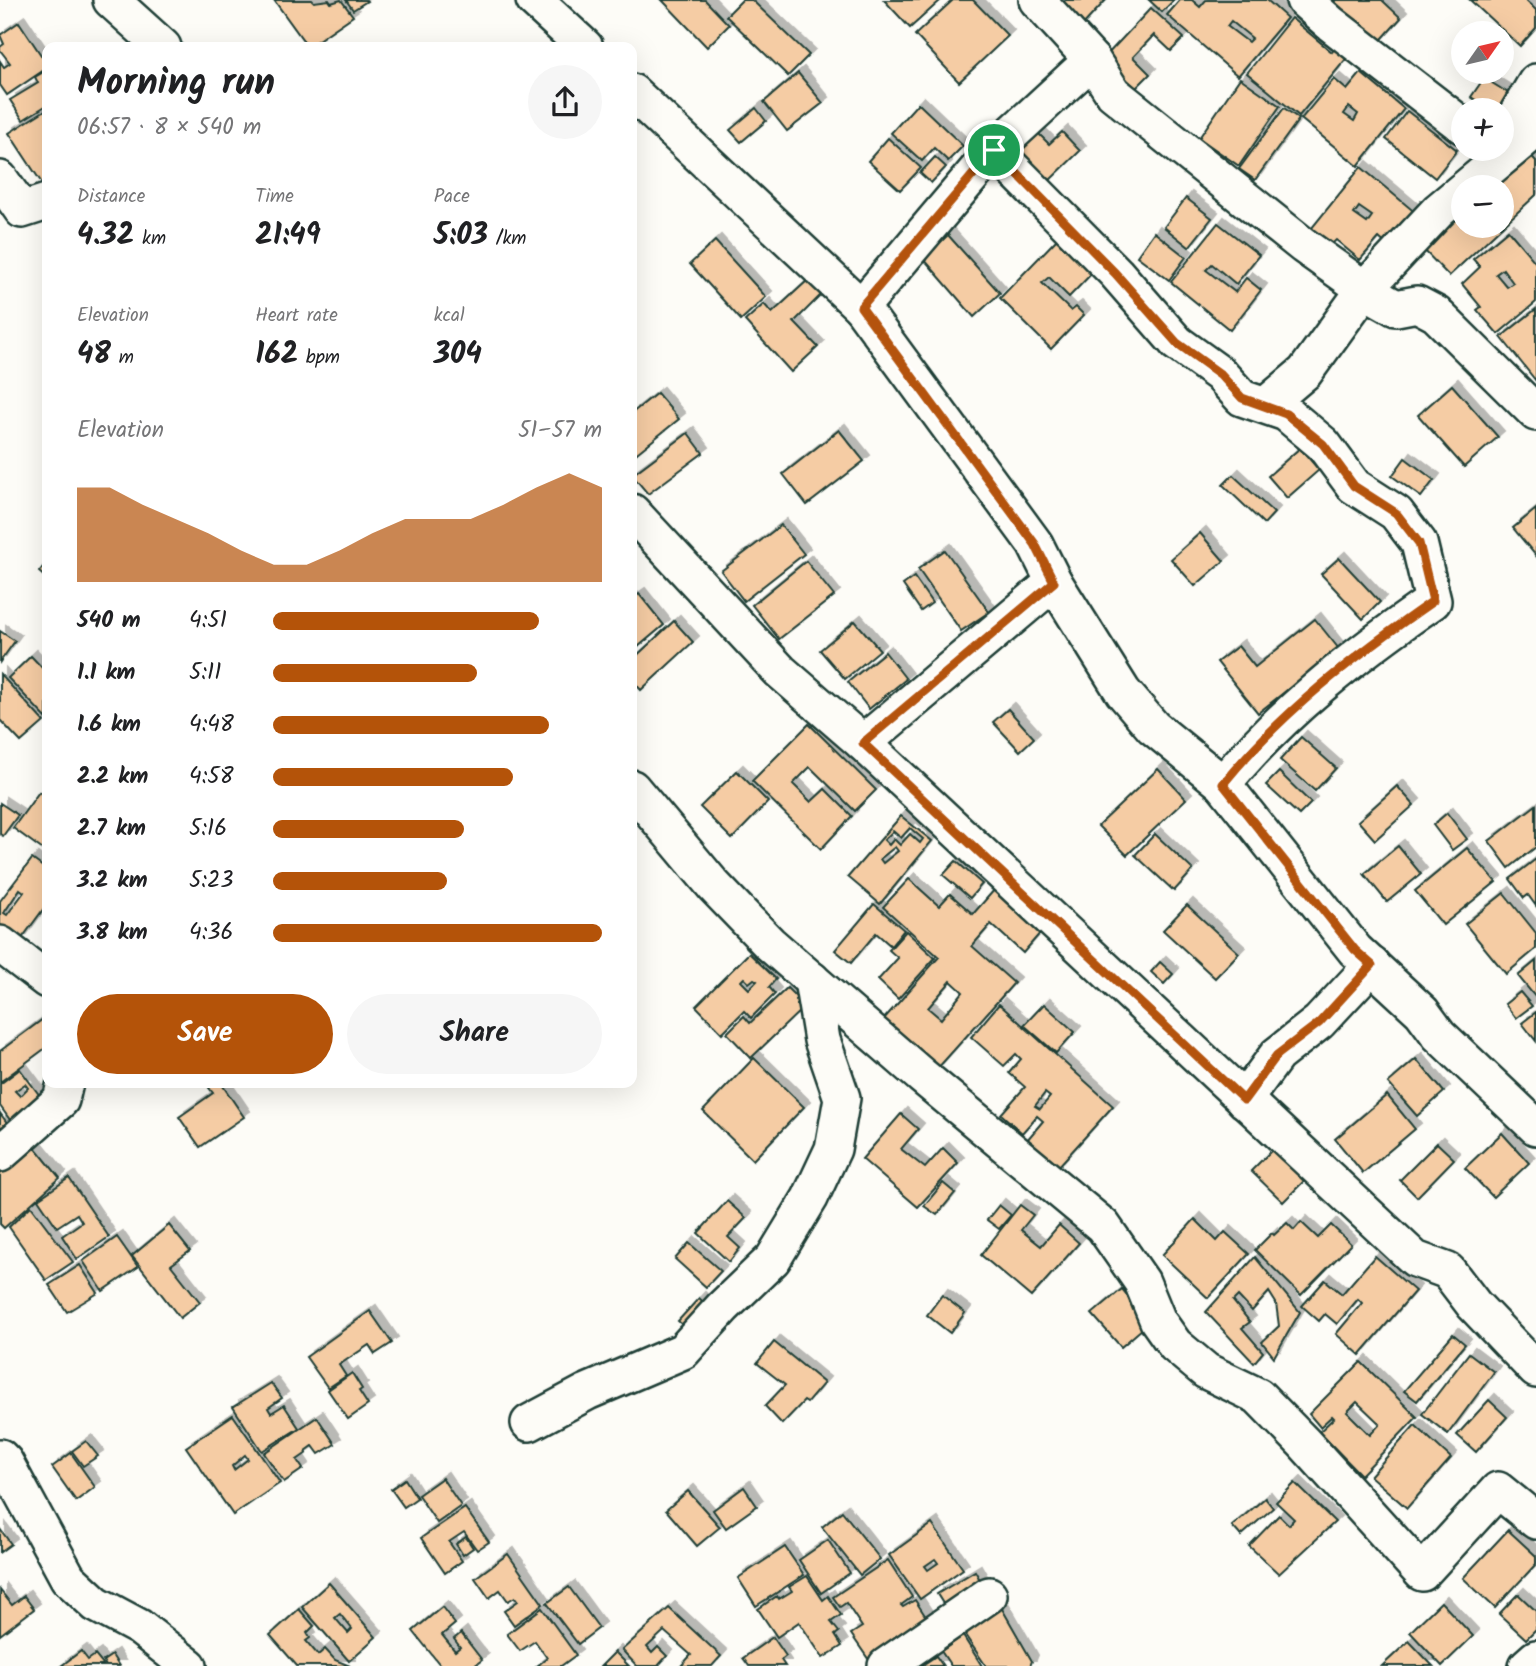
<!DOCTYPE html>
<meta charset="utf-8">
<style>
body{margin:0;font-family:Kalam,sans-serif;background:#f6f6f6;color:#202124;height:100vh;display:flex;flex-direction:column;font-size:26px;white-space:nowrap}
*{box-sizing:border-box;margin:0}
p{font-size:23px;color:#757577}
.icon{flex:none;width:38px;height:38px;fill:none;stroke:currentColor;stroke-width:2;stroke-linecap:round;stroke-linejoin:round}
.map{position:relative;flex:1;overflow:hidden}
.panel{position:absolute;left:42px;top:42px;width:595px;height:1046px;display:flex;flex-direction:column;background:#fff;border-radius:14px;box-shadow:0 7px 28px #0002}
.panel>*{flex:none}
.needle{width:46px;rotate:56deg}
.controls{position:absolute;left:1451px;top:21px;display:grid;gap:14px}
.controls a{display:grid;place-items:center;width:63px;height:63px;border-radius:50%;background:#fff;box-shadow:0 7px 28px #0002;font-size:35px}
.pin{position:absolute;display:grid;place-items:center;width:60px;height:60px;color:#fff;margin:-30px;border:4px solid #fff;border-radius:50%;box-shadow:0 2px 7px #0007}
.round{display:grid;place-items:center;flex:none;width:74px;height:74px;border-radius:37px;background:#f6f6f6}
.summary{display:flex;align-items:center;justify-content:space-between;height:119px;padding:0 35px}
h1{font-size:38px;font-weight:600;line-height:52px}
.figures{display:grid;grid-template-columns:repeat(3,1fr);gap:10px;height:119px;padding:7px 35px}
.figures div{display:grid;align-content:center}
.figures b{font-size:30px;font-weight:600}
.figures small{font-size:19px;font-weight:400}
.figures p{font-size:19px}
.chart{height:196px;padding:14px 35px}
.chart p{display:flex;justify-content:space-between}
.chart svg{width:100%;height:126px;margin-top:7px;fill:#b45309;opacity:.7}
.button{display:flex;gap:14px;margin-top:auto;padding:14px 35px}
.button a{flex:1;height:80px;border-radius:42px;background:#b45309;color:#fff;font-size:28px;font-weight:600;line-height:80px;text-align:center}
.button a+a{background:#f6f6f6;color:#202124}
ul{padding:0 35px;list-style:none;font-size:23px}
li{display:grid;grid-template-columns:112px 84px 1fr;align-items:center;height:52px}
li i{height:18px;border-radius:9px;background:#b45309}
.map>svg:first-child{display:block}
.building{fill:#f5cca4;stroke:#1f3d34;stroke-width:2;fill-rule:evenodd;filter:url(#shadow)}
.lines{fill:none;stroke-linecap:round;stroke-linejoin:round}
.minor-casing{stroke:#1f3d34;stroke-width:40}
.minor{stroke:#fdfcf7;stroke-width:35}
.route-casing{stroke:#fff;stroke-width:14}
.route{stroke:#b45309;stroke-width:9}
</style>
<div class="map">
<svg width="1536" height="1666" viewBox="0 0 1536 1666">
<defs>
<filter id="shadow"><feDropShadow dx="6" dy="-6" stdDeviation="0" flood-color="#0004"/></filter>
</defs>
<rect width="100%" height="100%" fill="#fdfcf7"/>
<filter id="ink" filterUnits="userSpaceOnUse"><feTurbulence type="fractalNoise" baseFrequency=".0143" numOctaves="2"/><feDisplacementMap in="SourceGraphic" scale="14" xChannelSelector="R" yChannelSelector="G"/><feConvolveMatrix kernelMatrix="1 2 1 2 8 2 1 2 1" color-interpolation-filters="sRGB"/></filter>
<g filter="url(#ink)">
<g class="building">
<polygon points="274,0 312,0 314,2 329,0 331,3 341,0 353,16 308,47"/>
<polygon points="346,0 366,0 367,1 353,10"/>
<polygon points="662,0 705,0 729,25 707,47"/>
<polygon points="742,0 752,0 809,55 788,76 726,16"/>
<polygon points="884,0 941,0 910,28"/>
<polygon points="953,0 973,0 1008,36 959,82 915,35"/>
<polygon points="1057,0 1106,0 1081,27"/>
<polygon points="1149,0 1174,0 1162,12"/>
<path d="M 1180,0 L 1192,0 L 1200,7 L 1206,0 L 1267,0 L 1287,18 L 1238,76 L 1167,15 ZM 1231,21 L 1252,38 L 1248,42 L 1227,26 Z"/>
<polygon points="1320,0 1382,0 1401,18 1373,49"/>
<polygon points="1470,0 1525,0 1536,10 1536,28 1520,46"/>
<polygon points="1151,8 1184,38 1171,51 1154,35 1133,57 1150,74 1136,88 1104,58"/>
<polygon points="1291,18 1332,52 1339,43 1351,53 1299,116 1247,73"/>
<polygon points="19,22 47,64 47,68 7,95 0,85 0,61 4,67 10,63 0,50 0,47 4,44 0,35"/>
<polygon points="47,70 47,105 23,120 10,100 38,83 35,77"/>
<polygon points="798,73 823,103 787,131 764,102"/>
<path d="M 1361,73 L 1404,109 L 1358,166 L 1301,119 L 1334,79 L 1347,90 ZM 1349,107 L 1358,114 L 1354,121 L 1344,114 Z"/>
<polygon points="1240,78 1280,106 1239,166 1199,138"/>
<polygon points="1484,78 1505,91 1519,101 1502,110 1491,110 1471,97"/>
<polygon points="918,103 963,146 948,161 934,148 922,161 891,133"/>
<polygon points="756,108 766,121 741,142 730,130"/>
<polygon points="1284,108 1299,119 1255,180 1239,169"/>
<polygon points="47,109 47,191 9,133"/>
<polygon points="1407,111 1457,150 1435,178 1386,139"/>
<polygon points="1032,127 1049,144 1062,132 1080,151 1048,182 1013,145"/>
<polygon points="888,138 921,168 900,190 868,161"/>
<polygon points="1525,149 1536,161 1536,195 1449,276 1420,246 1463,206 1463,226 1502,226 1502,187 1483,187"/>
<polygon points="935,157 946,167 931,183 920,173"/>
<path d="M 1361,167 L 1417,214 L 1389,247 L 1379,238 L 1360,260 L 1336,240 L 1331,245 L 1311,229 ZM 1359,207 L 1372,216 L 1367,223 L 1354,214 Z"/>
<polygon points="1186,198 1212,218 1189,247 1164,227"/>
<polygon points="1218,223 1259,255 1236,284 1212,264 1206,270 1235,292 1246,278 1261,290 1230,330 1171,282"/>
<path d="M 1508,230 L 1536,263 L 1536,302 L 1498,334 L 1477,310 L 1481,307 L 1462,284 L 1480,267 L 1473,259 ZM 1503,269 L 1513,283 L 1507,287 L 1496,274 Z"/>
<polygon points="1154,232 1186,257 1169,280 1137,256"/>
<polygon points="948,235 1000,293 974,317 923,258"/>
<polygon points="1059,237 1094,271 1069,297 1049,277 1042,283 1071,311 1076,307 1084,315 1051,349 1000,298"/>
<polygon points="715,241 766,297 741,320 690,264"/>
<polygon points="808,280 822,294 794,322 818,347 791,372 745,321 764,304 772,313"/>
<polygon points="1536,309 1536,381 1501,337"/>
<polygon points="1452,385 1498,437 1464,467 1418,415"/>
<polygon points="657,393 679,419 632,457 632,413"/>
<polygon points="839,430 864,461 807,505 783,474"/>
<polygon points="688,433 703,453 648,494 632,475"/>
<polygon points="1300,448 1319,470 1287,498 1268,476"/>
<polygon points="1405,458 1434,480 1421,497 1392,476"/>
<polygon points="1233,475 1274,513 1264,524 1223,485"/>
<polygon points="1536,509 1536,556 1513,528"/>
<polygon points="781,525 804,554 744,601 721,571"/>
<polygon points="1200,533 1224,561 1195,586 1171,559"/>
<polygon points="945,550 989,612 961,631 918,569"/>
<polygon points="1339,558 1380,602 1363,619 1321,574"/>
<polygon points="806,561 834,596 779,639 752,605"/>
<polygon points="47,562 47,579 39,572"/>
<polygon points="914,577 932,603 921,611 903,585"/>
<polygon points="639,594 664,625 632,652 632,599"/>
<polygon points="1315,619 1339,649 1258,713 1217,662 1238,646 1255,667"/>
<polygon points="674,621 693,642 641,690 632,680 632,660"/>
<polygon points="855,621 880,650 845,679 820,650"/>
<polygon points="0,631 15,641 0,662"/>
<polygon points="885,652 906,679 869,709 848,682"/>
<polygon points="31,656 47,673 47,719 8,678"/>
<polygon points="0,674 44,722 21,742 0,720"/>
<polygon points="1008,709 1034,738 1020,751 993,722"/>
<polygon points="809,724 876,790 855,811 810,767 793,784 811,802 825,789 852,816 821,849 752,781"/>
<polygon points="1301,737 1336,768 1315,791 1280,760"/>
<polygon points="1158,769 1186,799 1127,855 1098,826"/>
<polygon points="737,771 768,802 732,839 700,807"/>
<polygon points="1279,772 1311,803 1299,815 1266,785"/>
<polygon points="1397,786 1414,805 1375,840 1358,821"/>
<polygon points="39,792 47,798 47,845 43,850 13,828"/>
<polygon points="0,803 18,815 3,836 0,834"/>
<polygon points="1536,805 1536,847 1509,868 1489,841"/>
<polygon points="1447,813 1467,839 1452,850 1433,825"/>
<path d="M 901,816 L 932,841 L 880,904 L 848,877 ZM 910,828 L 923,839 L 920,843 L 910,834 L 900,845 L 894,839 L 889,845 L 884,840 L 893,831 L 901,838 ZM 895,847 L 898,851 L 883,863 L 880,859 Z"/>
<polygon points="1155,834 1193,870 1174,891 1135,855"/>
<polygon points="1398,846 1421,874 1387,902 1364,874"/>
<polygon points="1467,848 1496,882 1443,925 1415,891"/>
<path d="M 32,859 L 47,870 L 47,904 L 20,941 L 0,926 L 0,901 ZM 20,889 L 24,892 L 7,915 L 4,913 Z"/>
<polygon points="1536,859 1536,906 1528,895 1524,898 1510,879"/>
<polygon points="956,861 982,884 970,898 943,875"/>
<path d="M 909,879 L 939,906 L 950,894 L 973,914 L 995,889 L 1042,931 L 1023,953 L 991,924 L 972,946 L 1014,983 L 937,1069 L 883,1020 L 939,957 L 883,907 ZM 951,981 L 963,992 L 941,1019 L 928,1008 Z"/>
<polygon points="1504,893 1536,933 1536,949 1506,974 1465,924"/>
<polygon points="874,904 904,930 891,946 876,933 851,963 835,950"/>
<polygon points="1187,905 1239,953 1215,978 1163,930"/>
<polygon points="906,931 935,958 898,999 878,980 898,958 889,950"/>
<path d="M 749,953 L 776,979 L 769,987 L 775,994 L 751,1018 L 744,1011 L 722,1033 L 696,1006 ZM 744,978 L 749,983 L 754,979 L 757,981 L 749,989 L 741,981 Z"/>
<polygon points="1536,961 1536,998 1518,976"/>
<polygon points="1160,962 1173,974 1164,984 1151,972"/>
<polygon points="787,988 805,1006 751,1058 727,1033 744,1016 750,1023"/>
<polygon points="1520,992 1532,1006 1516,1018 1505,1004"/>
<path d="M 999,1004 L 1113,1106 L 1058,1167 L 1027,1140 L 1043,1121 L 1037,1116 L 1022,1133 L 1001,1114 L 1025,1087 L 1009,1073 L 1021,1059 L 1016,1054 L 1004,1066 L 971,1037 ZM 1045,1093 L 1050,1097 L 1040,1109 L 1035,1106 Z"/>
<polygon points="1044,1004 1075,1032 1056,1053 1024,1025"/>
<polygon points="1536,1012 1536,1041 1522,1023"/>
<polygon points="43,1019 47,1025 47,1047 0,1082 0,1051"/>
<polygon points="754,1058 804,1107 753,1160 703,1111"/>
<polygon points="1416,1059 1444,1092 1417,1116 1388,1083"/>
<path d="M 20,1069 L 43,1100 L 13,1124 L 0,1106 L 0,1084 ZM 25,1084 L 28,1088 L 20,1096 L 15,1091 Z"/>
<polygon points="215,1083 221,1083 244,1117 200,1147 179,1117 213,1093 209,1088"/>
<polygon points="1387,1095 1415,1129 1363,1173 1335,1139"/>
<polygon points="0,1113 10,1127 0,1134"/>
<polygon points="901,1114 918,1129 901,1149 925,1168 943,1148 958,1163 918,1207 862,1159"/>
<polygon points="1502,1133 1529,1163 1493,1197 1465,1168"/>
<polygon points="1437,1143 1454,1159 1417,1197 1400,1180"/>
<polygon points="34,1146 60,1178 4,1228 0,1224 0,1174"/>
<polygon points="1274,1148 1306,1179 1283,1202 1251,1171"/>
<polygon points="69,1178 109,1237 77,1259 62,1236 82,1222 77,1214 57,1227 38,1199"/>
<polygon points="943,1183 955,1193 937,1215 924,1206"/>
<polygon points="727,1201 746,1218 728,1237 740,1248 729,1262 698,1233"/>
<polygon points="999,1205 1011,1215 999,1229 987,1220"/>
<polygon points="1020,1205 1033,1215 1021,1230 1041,1246 1059,1225 1079,1243 1031,1297 981,1255"/>
<polygon points="31,1206 73,1262 46,1280 9,1227"/>
<polygon points="1195,1219 1217,1241 1225,1232 1249,1254 1208,1298 1162,1255"/>
<polygon points="1301,1222 1318,1238 1331,1225 1351,1244 1301,1295 1255,1250 1272,1233 1274,1235 1287,1223 1294,1230"/>
<polygon points="169,1225 190,1251 171,1265 200,1302 180,1318 132,1256"/>
<polygon points="117,1237 138,1267 103,1291 83,1261"/>
<polygon points="689,1243 721,1271 706,1287 675,1259"/>
<polygon points="1375,1256 1415,1291 1360,1355 1336,1334 1362,1303 1358,1299 1337,1324 1325,1314 1319,1321 1302,1306 1325,1280 1342,1294"/>
<polygon points="1255,1257 1300,1312 1274,1357 1262,1342 1279,1326 1276,1303 1269,1292 1252,1311 1238,1296 1233,1301 1250,1322 1242,1328 1263,1352 1254,1363 1206,1312"/>
<polygon points="80,1265 98,1293 67,1312 49,1285"/>
<polygon points="1122,1289 1150,1322 1121,1347 1092,1314"/>
<polygon points="942,1295 965,1313 950,1333 927,1315"/>
<polygon points="699,1298 711,1309 690,1332 678,1321"/>
<polygon points="370,1311 392,1343 375,1354 369,1345 339,1365 346,1376 328,1388 306,1357"/>
<polygon points="1453,1334 1465,1344 1417,1401 1404,1391"/>
<polygon points="774,1342 824,1383 807,1403 804,1401 782,1424 765,1406 785,1385 757,1363"/>
<polygon points="1469,1353 1494,1372 1448,1434 1422,1414"/>
<path d="M 1361,1362 L 1417,1417 L 1361,1475 L 1319,1432 L 1334,1418 L 1332,1416 L 1320,1427 L 1309,1414 ZM 1357,1402 L 1380,1424 L 1370,1435 L 1347,1412 Z"/>
<polygon points="352,1373 362,1389 359,1391 368,1405 348,1419 328,1390"/>
<polygon points="271,1383 282,1398 268,1408 271,1413 284,1405 299,1428 262,1451 233,1407"/>
<polygon points="1489,1400 1507,1417 1476,1452 1457,1435"/>
<path d="M 233,1415 L 280,1483 L 233,1515 L 186,1447 ZM 245,1455 L 248,1459 L 234,1470 L 232,1466 Z"/>
<polygon points="317,1417 335,1444 319,1454 313,1446 306,1451 307,1453 297,1460 303,1469 284,1482 264,1453"/>
<polygon points="1415,1425 1451,1458 1407,1508 1370,1476"/>
<polygon points="86,1441 98,1456 83,1466 72,1451"/>
<polygon points="71,1453 95,1487 76,1501 52,1467"/>
<polygon points="442,1478 461,1506 437,1523 418,1495"/>
<polygon points="405,1479 417,1498 404,1507 391,1489"/>
<polygon points="1295,1483 1335,1522 1279,1574 1249,1546 1279,1515 1289,1525 1294,1519 1276,1502"/>
<polygon points="744,1487 757,1506 726,1528 713,1510"/>
<polygon points="688,1491 720,1527 697,1546 666,1510"/>
<polygon points="1265,1498 1273,1508 1241,1536 1232,1526"/>
<polygon points="465,1508 489,1542 477,1550 464,1532 449,1542 462,1561 445,1573 421,1538"/>
<polygon points="842,1511 880,1559 860,1575 822,1527"/>
<path d="M 932,1524 L 963,1569 L 920,1599 L 889,1555 ZM 935,1559 L 938,1563 L 928,1570 L 925,1566 Z"/>
<polygon points="0,1529 11,1544 0,1552"/>
<polygon points="1508,1530 1536,1556 1536,1564 1495,1608 1463,1578"/>
<polygon points="466,1537 473,1548 463,1555 456,1544"/>
<polygon points="828,1540 850,1573 821,1593 799,1560"/>
<polygon points="785,1547 804,1575 756,1606 738,1578"/>
<polygon points="508,1554 543,1604 514,1625 504,1611 518,1601 515,1597 508,1601 500,1590 489,1598 475,1578"/>
<polygon points="888,1560 912,1597 901,1605 903,1607 915,1600 930,1623 871,1663 851,1634 862,1627 846,1603 840,1607 833,1597"/>
<polygon points="975,1571 984,1587 947,1610 937,1594"/>
<polygon points="807,1576 823,1600 828,1596 841,1615 831,1622 839,1632 835,1635 842,1646 823,1658 799,1622 777,1637 758,1609 777,1596 779,1599 792,1591 789,1587"/>
<path d="M 329,1583 L 376,1637 L 349,1661 L 302,1607 ZM 340,1614 L 352,1629 L 348,1633 L 335,1618 Z"/>
<polygon points="569,1587 599,1628 578,1644 547,1603"/>
<polygon points="0,1590 12,1605 24,1596 34,1609 0,1635"/>
<polygon points="1518,1594 1536,1611 1536,1629 1526,1639 1499,1614"/>
<polygon points="1441,1602 1473,1636 1442,1666 1410,1632"/>
<polygon points="442,1607 455,1624 442,1635 455,1651 460,1647 454,1639 461,1633 482,1660 474,1666 441,1666 413,1631"/>
<polygon points="1001,1607 1032,1661 1030,1666 986,1666 963,1632"/>
<polygon points="542,1608 576,1655 561,1666 537,1666 547,1658 535,1641 520,1651 507,1634"/>
<polygon points="669,1608 721,1656 712,1666 681,1666 691,1655 664,1631 647,1647 652,1653 658,1647 667,1656 658,1666 637,1666 622,1650"/>
<polygon points="299,1609 314,1626 307,1633 310,1638 306,1641 318,1655 325,1649 335,1660 350,1666 297,1666 270,1635"/>
<polygon points="963,1636 982,1666 951,1666 941,1651"/>
<polygon points="773,1637 786,1656 781,1660 785,1666 749,1666 743,1658"/>
<polygon points="1409,1641 1433,1666 1382,1666"/>
<polygon points="81,1651 88,1660 95,1655 104,1666 61,1666"/>
<polygon points="615,1652 629,1666 601,1666"/>
<polygon points="112,1655 119,1666 106,1666 103,1661"/>
<polygon points="936,1656 943,1666 921,1666"/>
</g>
<g class="lines">
<g class="minor-casing">
<g id="minor">
<polyline points="111,0 163,47"/>
<polyline points="534,0 585,47"/>
<polyline points="1037,0 1092,60 1113,93 1304,246 1373,295 1396,308 1417,304 1436,314 1536,413"/>
<polyline points="1304,0 1330,23 1463,126"/>
<polyline points="632,92 861,307 1035,544 1054,582 1123,692 1153,727 1223,784 1355,950 1422,1012 1439,1035 1536,1127"/>
<polyline points="1502,139 1536,82"/>
<path d="M 994,150 L 1116,273 L 1177,343 L 1220,374 L 1242,398 L 1286,413 L 1323,444 L 1354,486 L 1396,513 L 1419,543 L 1433,601 C 1359,652 1280,713 1223,784"/>
<polyline points="0,179 22,210 47,202"/>
<polyline points="1467,187 1533,132"/>
<polyline points="861,307 994,150 1092,60"/>
<polyline points="1266,405 1305,372 1365,289 1439,210 1463,190"/>
<polyline points="632,512 780,671 863,743 1415,1259 1448,1271 1474,1305 1536,1370"/>
<polyline points="863,743 1054,582"/>
<polyline points="632,788 714,886 769,943 922,1076 1103,1226 1142,1282 1158,1321 1175,1345 1206,1371 1258,1396 1304,1443 1422,1573 1498,1490 1536,1521"/>
<polyline points="0,944 47,980"/>
<polyline points="1244,1100 1277,1055 1319,1022 1372,965"/>
<polyline points="0,1154 61,1100 65,1083"/>
<polyline points="529,1423 587,1392 683,1351 723,1307 773,1259 810,1198 833,1149 842,1098 822,1040 812,980"/>
<polyline points="0,1457 5,1462 68,1578 96,1604 139,1627 189,1666"/>
<polyline points="886,1666 989,1595"/>
<polyline points="1527,1666 1536,1658"/>
</g>
</g>
<use href="#minor" class="minor"/>
</g>
</g>
<g class="lines" filter="url(#ink)">
<g class="route-casing">
<path id="route" d="M 994,150 L 1115,273 L 1177,343 L 1220,374 L 1242,398 L 1286,414 L 1323,444 L 1354,486 L 1396,513 L 1419,543 L 1433,601 C 1358,653 1280,713 1223,784 L 1355,950 L 1372,965 L 1319,1023 L 1277,1055 L 1244,1100 L 863,743 L 1054,582 L 1035,544 L 861,307 Z"/>
</g>
<use href="#route" class="route"/>
</g>
</svg>
<div class="controls">
<a><svg class="needle" viewBox="-14 -14 28 28"><path d="M0-13l5 13h-10z" fill="#e53935"/><path d="M0 13l5-13h-10z" fill="#757577"/></svg></a>
<a>+</a>
<a>−</a>
</div>
<div class="pin" style="left:994px;top:150px;background:#1e9e55"><svg class="icon" aria-label="arrive" viewBox="0 0 24 24"><path d="M6 21V4h12l-3 4 3 4H6"/></svg></div>
<section class="panel">
<div class="summary"><div><h1>Morning run</h1><p>06:57 · 8 × 540 m</p></div><a class="round"><svg class="icon" aria-label="share" viewBox="0 0 24 24"><path d="M12 15V3M7 8l5-5 5 5M5 13v7h14v-7"/></svg></a></div>
<div class="figures">
<div><p>Distance</p><b>4.32<small> km</small></b></div>
<div><p>Time</p><b>21:49</b></div>
<div><p>Pace</p><b>5:03<small> /km</small></b></div>
</div>
<div class="figures">
<div><p>Elevation</p><b>48<small> m</small></b></div>
<div><p>Heart rate</p><b>162<small> bpm</small></b></div>
<div><p>kcal</p><b>304</b></div>
</div>
<div class="chart"><p><span>Elevation</span>51–57 m</p>
<svg viewBox="0 0 160 44" preserveAspectRatio="none"><path d="M0 44V11L10 11L20 17L30 22L40 27L50 33L60 38L70 38L80 33L90 27L100 22L110 22L120 22L130 17L140 11L150 6L160 11V44z"/></svg>
</div>
<ul>
<li><b>540 m</b>4:51<i style="width:81%"></i></li>
<li><b>1.1 km</b>5:11<i style="width:62%"></i></li>
<li><b>1.6 km</b>4:48<i style="width:84%"></i></li>
<li><b>2.2 km</b>4:58<i style="width:73%"></i></li>
<li><b>2.7 km</b>5:16<i style="width:58%"></i></li>
<li><b>3.2 km</b>5:23<i style="width:53%"></i></li>
<li><b>3.8 km</b>4:36<i style="width:100%"></i></li>
</ul>
<div class="button"><a>Save</a><a>Share</a></div>
</section>
</div>
